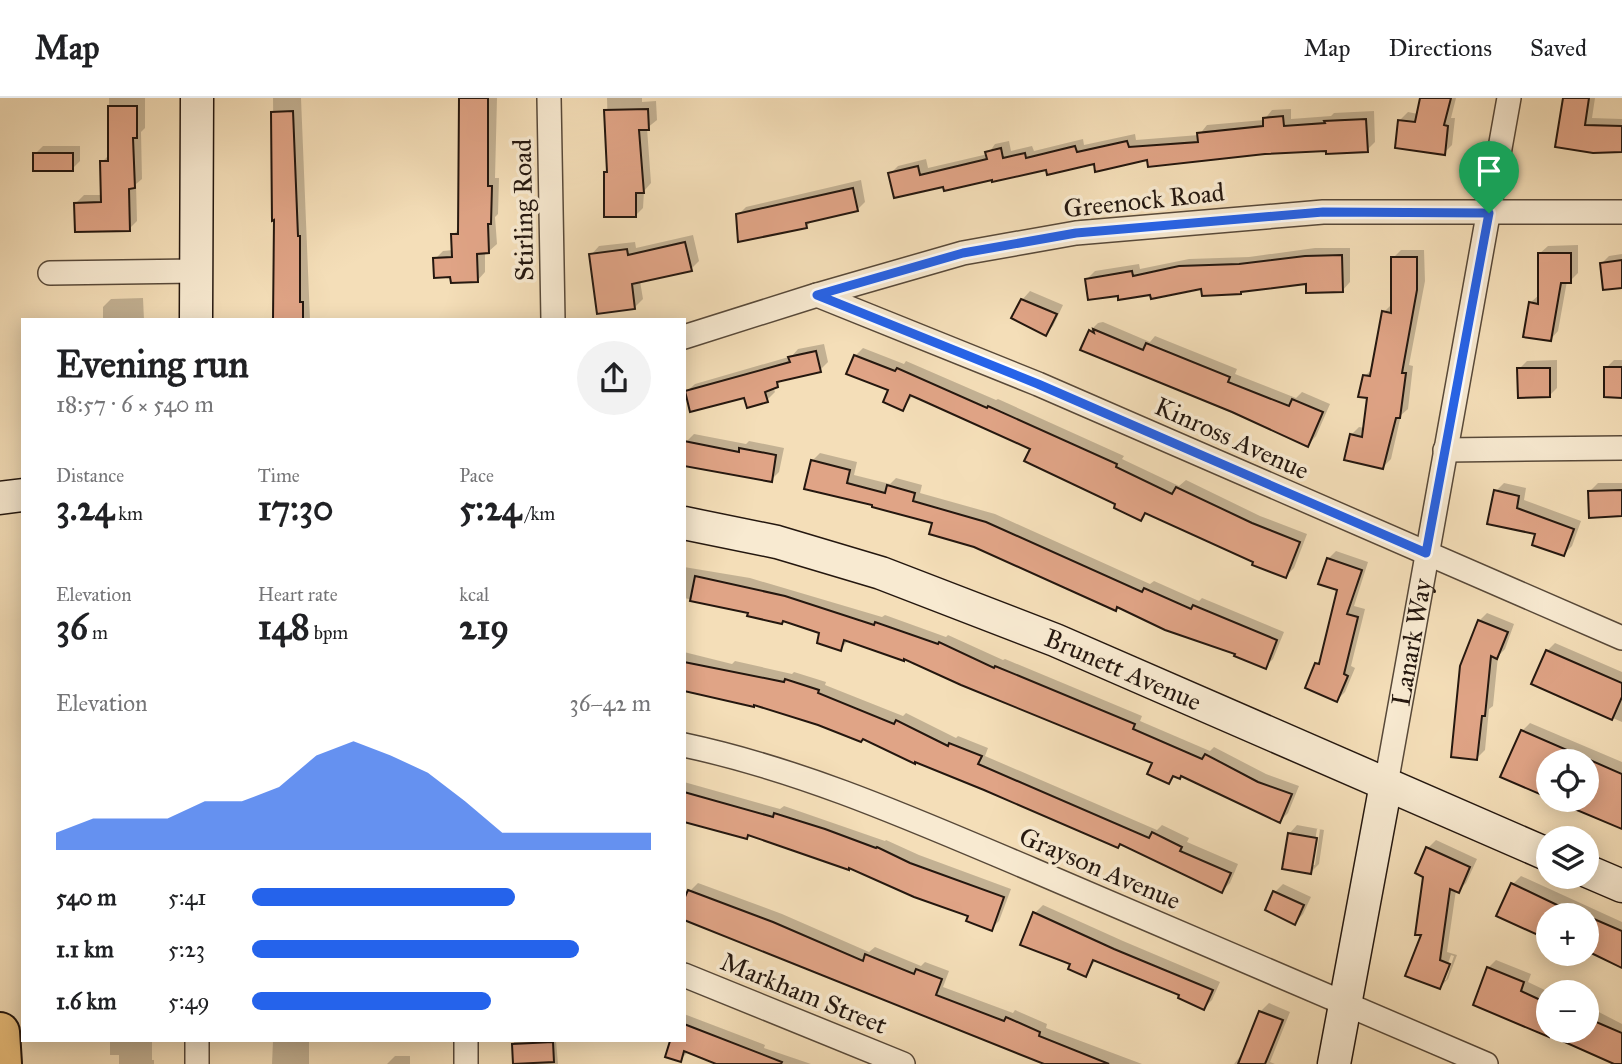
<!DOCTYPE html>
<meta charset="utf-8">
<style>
body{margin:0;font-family:"IM FELL Great Primer",serif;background:#f2f2f2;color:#202124;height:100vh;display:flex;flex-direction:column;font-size:26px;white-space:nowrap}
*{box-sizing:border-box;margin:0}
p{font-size:23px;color:#757577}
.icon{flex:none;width:38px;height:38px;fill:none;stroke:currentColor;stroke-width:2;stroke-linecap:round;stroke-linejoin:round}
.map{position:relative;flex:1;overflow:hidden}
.sheet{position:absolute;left:21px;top:220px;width:665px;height:724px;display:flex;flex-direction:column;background:#fff;border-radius:0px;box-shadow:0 4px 18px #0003}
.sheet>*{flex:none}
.controls{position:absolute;left:1536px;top:651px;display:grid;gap:14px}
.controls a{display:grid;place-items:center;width:63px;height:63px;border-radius:50%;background:#fff;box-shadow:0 4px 18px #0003;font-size:35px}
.pin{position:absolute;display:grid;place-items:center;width:60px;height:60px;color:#fff;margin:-72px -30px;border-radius:50% 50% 50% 0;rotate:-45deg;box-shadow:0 0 7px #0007}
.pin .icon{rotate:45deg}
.round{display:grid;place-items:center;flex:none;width:74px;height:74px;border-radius:37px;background:#f2f2f2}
.head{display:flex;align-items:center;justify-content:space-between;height:119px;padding:0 35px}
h1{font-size:38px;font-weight:700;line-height:52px}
.metrics{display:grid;grid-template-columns:repeat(3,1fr);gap:10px;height:119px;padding:7px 35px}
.metrics div{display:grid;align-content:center}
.metrics b{font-size:35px;font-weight:700}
.metrics small{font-size:19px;font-weight:400}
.metrics p{font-size:19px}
.chart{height:196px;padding:14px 35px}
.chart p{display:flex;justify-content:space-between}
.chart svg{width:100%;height:126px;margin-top:7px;fill:#2563eb;opacity:.7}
ul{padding:0 35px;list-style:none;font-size:23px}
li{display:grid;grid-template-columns:112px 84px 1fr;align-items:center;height:52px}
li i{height:18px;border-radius:9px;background:#2563eb}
header{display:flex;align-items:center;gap:42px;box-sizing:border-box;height:98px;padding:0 35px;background:#fff;border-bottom:2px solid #e0e0e0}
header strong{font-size:33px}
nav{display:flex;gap:38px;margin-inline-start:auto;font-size:24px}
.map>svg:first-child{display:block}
.shadow{fill:#0003;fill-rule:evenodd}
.building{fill:#e0a486;stroke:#24170f;stroke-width:2}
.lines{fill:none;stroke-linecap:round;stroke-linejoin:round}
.street-casing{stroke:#584939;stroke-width:26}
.secondary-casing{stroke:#24170f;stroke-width:35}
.highway-casing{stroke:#24170f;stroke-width:42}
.street{stroke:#f8ead1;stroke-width:23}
.secondary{stroke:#f8ead1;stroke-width:32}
.highway{stroke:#eabf7c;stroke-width:38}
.route-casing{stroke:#fff;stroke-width:14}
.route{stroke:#2563eb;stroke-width:9}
.labels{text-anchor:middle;stroke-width:7;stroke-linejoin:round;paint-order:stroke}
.street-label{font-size:26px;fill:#24170f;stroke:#f8ead1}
</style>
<header>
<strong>Map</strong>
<nav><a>Map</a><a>Directions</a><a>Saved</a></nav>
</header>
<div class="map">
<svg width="1622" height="966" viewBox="0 0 1622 966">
<rect width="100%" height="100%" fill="#f4deb8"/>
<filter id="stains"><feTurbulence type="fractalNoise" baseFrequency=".00286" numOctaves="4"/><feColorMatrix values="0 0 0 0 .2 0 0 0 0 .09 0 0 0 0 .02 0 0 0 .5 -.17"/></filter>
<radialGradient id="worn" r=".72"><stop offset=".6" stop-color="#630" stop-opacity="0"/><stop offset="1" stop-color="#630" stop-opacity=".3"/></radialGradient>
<g class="shadow">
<polygon points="109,0 145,0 145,30 141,34 142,81 136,86 137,123 129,131 76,105 84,97 103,97 102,64 110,56"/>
<polygon points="273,0 301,0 310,222 275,222 276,121 274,121"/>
<polygon points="461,0 497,0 495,80 499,80 498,116 495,119 497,146 488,154 485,154 485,174 477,183 452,178 435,161 443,153 453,152 453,137 460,130"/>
<polygon points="607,0 642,0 642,4 656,3 657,22 647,30 651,85 644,93 643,110 635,118 606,75 609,72"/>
<polygon points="1422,0 1456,0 1451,20 1455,20 1452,47 1444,55 1400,22 1408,14 1418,16"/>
<polygon points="1565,0 1595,0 1592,20 1622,21 1622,53 1557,48"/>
<polygon points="1291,11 1291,21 1331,18 1334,15 1374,13 1375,44 1367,52 1328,51 1095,64 944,86 890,76 898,68 926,61 928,70 988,56 995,46 1009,43 1011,53 1032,48 1034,53 1083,41 1084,47 1135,36 1136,42 1199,37 1207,27 1264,22 1272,12"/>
<polygon points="43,48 80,48 80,63 72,71 35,56"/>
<polygon points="861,82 865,104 857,112 812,122 807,128 738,117 746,109"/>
<polygon points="693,137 699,163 691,171 640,183 643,201 635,209 591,157 599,148 635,144 636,150"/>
<polygon points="1578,147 1578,175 1570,183 1567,183 1558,233 1550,242 1530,205 1539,197 1539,156 1548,148"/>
<polygon points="1315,150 1350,150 1350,184 1342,193 1308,184 1203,189 1151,195 1119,196 1087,181 1095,173 1139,166 1140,171 1189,161 1249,159"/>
<polygon points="1401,152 1424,152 1425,183 1409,267 1413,268 1408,311 1401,317 1391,361 1383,369 1351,337 1359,329 1365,330 1368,299 1365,278 1374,269 1384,214 1392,206 1393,160"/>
<polygon points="1622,156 1622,188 1601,166 1609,158"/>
<polygon points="1030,193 1063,207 1053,228 1045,236 1022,202"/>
<polygon points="143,200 144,222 103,222 103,209 111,201"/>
<polygon points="1103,224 1150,244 1155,238 1237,271 1235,276 1296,300 1302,294 1330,306 1316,338 1308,347 1082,252 1090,233 1098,225"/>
<polygon points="824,246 828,264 820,272 784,281 773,289 775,294 767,302 745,298 686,294 695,286 792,258 798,251"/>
<polygon points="863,250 904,266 906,263 996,302 998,301 1124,358 1122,361 1179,388 1186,382 1260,418 1307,436 1294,470 1286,478 1147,414 1141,420 1032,350 913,297 903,311 890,291 855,258"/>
<polygon points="1557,262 1557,290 1549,298 1519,271 1527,263"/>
<polygon points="1614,262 1622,262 1622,298 1606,270"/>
<polygon points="694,336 746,346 749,343 784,350 779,374 771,382 686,344"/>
<polygon points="820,355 857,364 854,377 890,386 896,380 922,387 920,395 995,416 1150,486 1154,483 1199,503 1202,500 1284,534 1273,561 1265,569 1118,508 1116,510 934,424 874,408 812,363"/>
<polygon points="1504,385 1526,390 1524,402 1581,423 1572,448 1564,456 1538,435 1496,393"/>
<polygon points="1598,385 1622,385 1622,417 1590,393"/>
<polygon points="1336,453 1368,464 1354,508 1365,511 1351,568 1355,570 1345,594 1337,602 1317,566 1323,560 1339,491 1328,461"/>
<polygon points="684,469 750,480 882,519 885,517 946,539 948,537 1003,562 1005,561 1142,618 1140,623 1210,653 1214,649 1266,676 1299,688 1288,715 1280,723 1181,677 1176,677 1169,684 1154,664 905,559 849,542 840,551 822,534 750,513 684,500"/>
<polygon points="1487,515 1514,526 1505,551 1498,558 1493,608 1489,611 1485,652 1477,660 1479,523"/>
<polygon points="1555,545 1622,574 1622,624 1533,585 1547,553"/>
<polygon points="684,554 732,566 735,563 792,576 794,574 826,584 825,587 903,618 906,615 956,640 958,638 988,650 985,658 1157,732 1162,727 1189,740 1187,744 1238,766 1230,785 1222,793 1121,745 864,639 754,606 684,594"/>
<polygon points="1530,625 1622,664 1622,729 1559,702 1587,702 1587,663 1549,663 1522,633"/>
<polygon points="684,684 780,711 784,708 885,743 886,742 919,757 1011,791 999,823 991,831 970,817 850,768 750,736 747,739 684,722"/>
<path d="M 1297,727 L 1324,732 L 1319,766 L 1311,774 L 1289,736 ZM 1317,731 L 1320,731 L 1315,767 L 1311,767 Z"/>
<path d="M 1436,742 L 1477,761 L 1466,785 L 1458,793 L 1456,792 L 1447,854 L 1457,857 L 1448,881 L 1440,889 L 1423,836 L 1428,750 ZM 1451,857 L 1454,858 L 1446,882 L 1442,882 Z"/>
<polygon points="1521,778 1622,824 1622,868 1587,851 1587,817 1498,817 1513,786"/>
<polygon points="698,785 782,816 869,854 875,849 921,868 925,864 949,873 943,889 1013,915 1015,912 1047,926 1046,930 1142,966 1052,966 690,793"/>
<polygon points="1283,786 1311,799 1303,816 1295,825 1275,794"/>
<polygon points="1043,807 1123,843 1220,884 1212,902 1204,910 1181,897 1096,862 1085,876 1072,865 1023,846 1035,815"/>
<polygon points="1496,862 1531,876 1528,884 1549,894 1549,933 1587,933 1587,913 1590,914 1593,911 1622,926 1622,966 1559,939 1557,941 1517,922 1488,870"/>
<polygon points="1269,905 1290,914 1270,964 1275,966 1234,966 1245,952 1261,913"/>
<polygon points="684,916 765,947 764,950 811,966 719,966 688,954 680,962 670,943 684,943"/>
<polygon points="110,943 152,943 152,962 154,962 154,966 119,966 119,957 110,957"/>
<polygon points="273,943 309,943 309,966 272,966"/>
<polygon points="514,943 556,943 558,966 514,966"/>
<polygon points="395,958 410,958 410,966 387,966"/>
</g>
<g class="building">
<polygon points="459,0 488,0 488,88 492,88 491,126 488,126 489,155 477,156 478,184 451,185 450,179 434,180 433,160 452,159 451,136 458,136"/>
<polygon points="1420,0 1451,0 1444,27 1448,28 1445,57 1395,50 1398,22 1415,24"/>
<polygon points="1563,0 1589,0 1585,27 1622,28 1622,54 1593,55 1555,49"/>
<polygon points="108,8 137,8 137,40 133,40 135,90 129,91 130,133 75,134 74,105 101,104 100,63 108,63"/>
<polygon points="648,11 649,32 639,32 644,95 636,95 636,119 604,119 604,74 607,74 604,12"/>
<polygon points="293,13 298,138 300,138 300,204 303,204 303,222 273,222 274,122 272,123 271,14"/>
<polygon points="1283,18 1284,28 1325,25 1324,23 1366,21 1368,54 1326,56 1326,53 1265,56 1148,69 1147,62 1095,74 1094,66 1047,77 1046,72 992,84 992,82 944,93 943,89 894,100 888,75 918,68 920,77 987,61 985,54 1001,50 1003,60 1025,55 1026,60 1075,48 1077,54 1127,43 1129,49 1198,44 1197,35 1263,28 1263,20"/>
<rect x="33" y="55" width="40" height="18"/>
<polygon points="853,90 858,113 806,125 807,130 738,144 736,116"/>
<polygon points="685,144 692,173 632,186 635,211 597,216 589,156 627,151 628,157"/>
<polygon points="1538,155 1571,155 1571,185 1561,185 1551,243 1523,239 1529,204 1538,206"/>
<polygon points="1342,157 1343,194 1306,195 1306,186 1241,194 1241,196 1202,198 1201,191 1151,201 1150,197 1118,202 1118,198 1088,202 1085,181 1132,173 1133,178 1179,168 1239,166 1305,158"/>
<polygon points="1391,159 1417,159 1417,192 1402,275 1406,275 1400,320 1396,320 1383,371 1344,362 1350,336 1362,339 1367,300 1358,299 1363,277 1370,278 1382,213 1391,215"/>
<polygon points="1622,162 1622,190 1603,192 1600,165"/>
<polygon points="1021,201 1057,216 1046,238 1011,220"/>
<polygon points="1093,231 1143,252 1146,245 1230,279 1228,284 1289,308 1292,301 1323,314 1308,349 1232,314 1080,252 1089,232 1094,235"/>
<polygon points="816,253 821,274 777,284 778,289 765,294 768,304 747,310 744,300 690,314 685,293 790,264 788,259"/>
<polygon points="854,257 895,273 897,270 987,310 988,308 1117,366 1116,369 1172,396 1176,389 1252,425 1300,444 1286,480 1252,467 1253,464 1145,415 1141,423 1114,410 1115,406 1024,363 1030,351 919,301 910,297 903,313 883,304 888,292 846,276"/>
<polygon points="1604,269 1622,269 1622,300 1604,299"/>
<polygon points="1517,270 1550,270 1550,299 1518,300"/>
<polygon points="684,343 739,354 739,350 776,357 772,384 684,368"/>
<polygon points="811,362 850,372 847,385 885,395 887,387 915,395 913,403 986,424 1142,494 1144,490 1191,511 1193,507 1277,542 1266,571 1234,558 1235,556 1165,532 1117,509 1116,513 974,449 929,436 932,425 872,409 872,407 804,391"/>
<polygon points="1494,392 1519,398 1517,410 1574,431 1564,458 1532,447 1535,436 1487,426"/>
<polygon points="1622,392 1622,418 1589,420 1588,393"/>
<polygon points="1327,460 1362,472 1347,516 1358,519 1344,576 1348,578 1337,604 1305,590 1315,565 1319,566 1337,492 1318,486"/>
<polygon points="695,478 785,498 874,527 875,524 938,546 939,544 994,570 995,568 1135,626 1133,631 1202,661 1205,656 1258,684 1292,696 1280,725 1181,678 1180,681 1173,678 1169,686 1147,676 1152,665 961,587 904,561 904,563 844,542 841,553 817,545 819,535 783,523 782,526 747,518 748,515 690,503"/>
<polygon points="1478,522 1508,534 1497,561 1491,558 1485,618 1482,618 1477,662 1451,659 1460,568"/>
<polygon points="1546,552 1622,585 1622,599 1612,622 1531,586"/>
<polygon points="684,564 784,584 785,581 819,592 818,595 894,626 896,622 948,648 949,645 982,658 978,666 1149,740 1152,734 1182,749 1180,753 1231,775 1222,795 1120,746 1118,750 984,692 915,664 915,666 863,641 861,644 818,627 754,607 754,609 684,593"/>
<polygon points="1521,632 1622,676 1622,731 1553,702 1587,702 1587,663 1549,663 1549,700 1500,679"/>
<polygon points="684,694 773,719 774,715 825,731 876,750 877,749 910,765 1004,799 992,833 966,823 968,818 914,799 849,770 849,772 748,737 747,741 684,724"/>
<polygon points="1288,735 1317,740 1311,776 1282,771"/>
<polygon points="1426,749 1470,769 1459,795 1450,791 1440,862 1450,866 1440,891 1405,878 1421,837 1415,837 1423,779 1415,775"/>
<polygon points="1511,785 1578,817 1549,817 1549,842 1496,818"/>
<polygon points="688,792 773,824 863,863 865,856 914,876 916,871 942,881 936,897 1004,923 1006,919 1040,934 1039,938 1109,966 1044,966 684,822 684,801"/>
<polygon points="1273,793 1304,807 1295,827 1265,812"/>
<polygon points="1033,814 1114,851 1213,892 1204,912 1178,900 1179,897 1093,862 1086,879 1068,871 1070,866 1020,847"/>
<polygon points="1587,818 1622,833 1622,870 1587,853"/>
<polygon points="1487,869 1524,884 1521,893 1549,906 1549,933 1587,933 1587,920 1622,935 1622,966 1614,966 1549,937 1549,939 1473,907"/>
<polygon points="1259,913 1283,922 1265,966 1238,966"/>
<polygon points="684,926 782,964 781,966 716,966 684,953 681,964 665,959 670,943 684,943"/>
<polygon points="553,944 554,964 513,966 512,946"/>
</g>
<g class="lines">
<g class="street-casing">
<g id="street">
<polyline points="549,0 553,222"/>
<polyline points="50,175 195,173"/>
<polyline points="817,197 1038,286 1622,540"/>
<polyline points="684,239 817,197 963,155 1076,135 1323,114 1622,114"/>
<polyline points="1445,352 1622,350"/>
<path d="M 684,647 C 806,673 919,724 1033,772 C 1184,836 1335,901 1486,966"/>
<path id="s1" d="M 1386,686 L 1509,0"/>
<polyline points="684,877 903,966"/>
<polyline points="197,943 197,966"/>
<polyline points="466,966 466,943"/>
</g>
</g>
<g class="secondary-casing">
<g id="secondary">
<polyline points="196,222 197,0"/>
<polyline points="0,400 23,397"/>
<path id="s2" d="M 684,425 L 777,444 L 881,475 L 1055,542 L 1549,757"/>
<polyline points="1587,773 1622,788"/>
<polyline points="1334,966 1386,686"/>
</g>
</g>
<g class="highway-casing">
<polyline id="highway" points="0,934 2,966"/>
</g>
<use href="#street" class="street"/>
<use href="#secondary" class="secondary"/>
<use href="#highway" class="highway"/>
</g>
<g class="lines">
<g class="route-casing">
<polygon id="route" points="1323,114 1489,115 1426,455 1038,286 817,197 963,155 1076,135"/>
</g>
<use href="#route" class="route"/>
</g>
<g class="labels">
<g class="street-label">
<text transform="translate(1144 102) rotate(-6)" y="9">Greenock Road</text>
<text transform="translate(523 112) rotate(-91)" y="9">Stirling Road</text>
<text transform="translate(1232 340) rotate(24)" y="9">Kinross Avenue</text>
<text dy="9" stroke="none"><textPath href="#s1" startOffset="144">Lanark Way</textPath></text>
<text dy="9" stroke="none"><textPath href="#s2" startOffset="464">Brunett Avenue</textPath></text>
<text transform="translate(1100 770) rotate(23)" y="9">Grayson Avenue</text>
<text transform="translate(804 895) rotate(22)" y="9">Markham Street</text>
</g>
</g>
<rect width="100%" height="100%" filter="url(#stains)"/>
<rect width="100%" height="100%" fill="url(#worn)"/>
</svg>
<div class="controls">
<a><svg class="icon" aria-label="locate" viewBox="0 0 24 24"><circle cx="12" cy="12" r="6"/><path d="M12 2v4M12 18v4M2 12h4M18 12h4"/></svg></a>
<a><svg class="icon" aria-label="layers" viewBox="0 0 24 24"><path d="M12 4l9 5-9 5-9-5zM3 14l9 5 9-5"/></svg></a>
<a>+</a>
<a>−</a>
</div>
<div class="pin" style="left:1489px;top:115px;background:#1e9e55"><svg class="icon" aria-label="arrive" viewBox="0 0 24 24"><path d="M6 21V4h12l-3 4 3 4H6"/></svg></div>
<section class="sheet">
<div class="head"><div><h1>Evening run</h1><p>18:57 · 6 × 540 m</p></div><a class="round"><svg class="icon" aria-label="share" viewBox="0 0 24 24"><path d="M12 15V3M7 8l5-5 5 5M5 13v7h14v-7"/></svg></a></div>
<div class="metrics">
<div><p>Distance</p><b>3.24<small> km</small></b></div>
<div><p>Time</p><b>17:30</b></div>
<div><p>Pace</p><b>5:24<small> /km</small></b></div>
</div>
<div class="metrics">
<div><p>Elevation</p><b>36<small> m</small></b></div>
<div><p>Heart rate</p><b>148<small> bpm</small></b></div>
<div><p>kcal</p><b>219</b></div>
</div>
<div class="chart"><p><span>Elevation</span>36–42 m</p>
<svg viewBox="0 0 160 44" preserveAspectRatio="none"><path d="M0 44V38L10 33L20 33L30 33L40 27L50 27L60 22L70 11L80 6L90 11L100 17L110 27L120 38L130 38L140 38L150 38L160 38V44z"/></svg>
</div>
<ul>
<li><b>540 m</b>5:41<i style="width:66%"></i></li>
<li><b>1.1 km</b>5:23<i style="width:82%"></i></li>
<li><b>1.6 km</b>5:49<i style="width:60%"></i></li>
</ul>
</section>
</div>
